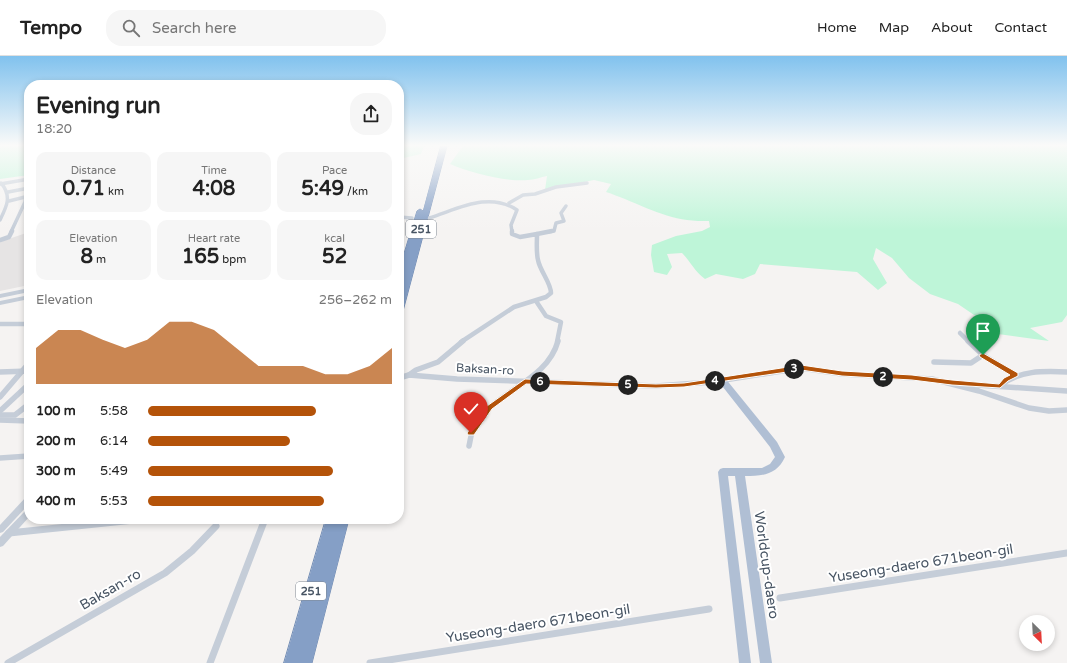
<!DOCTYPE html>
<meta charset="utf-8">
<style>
body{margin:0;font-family:"Varela Round",sans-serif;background:#f6f6f6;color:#222;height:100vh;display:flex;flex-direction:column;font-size:15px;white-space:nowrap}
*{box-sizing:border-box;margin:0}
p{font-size:13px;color:#767676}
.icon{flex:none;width:22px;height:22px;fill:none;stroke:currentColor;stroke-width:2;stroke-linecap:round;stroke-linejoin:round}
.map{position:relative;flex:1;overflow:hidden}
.sheet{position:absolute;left:24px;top:24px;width:380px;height:444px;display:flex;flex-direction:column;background:#fff;border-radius:16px;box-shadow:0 2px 6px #0003}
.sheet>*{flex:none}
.needle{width:26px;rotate:156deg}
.controls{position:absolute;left:1019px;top:559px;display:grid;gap:8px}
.controls a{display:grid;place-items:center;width:36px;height:36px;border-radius:50%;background:#fff;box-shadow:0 2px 6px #0003;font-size:20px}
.pin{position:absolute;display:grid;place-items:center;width:34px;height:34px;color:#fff;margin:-41px -17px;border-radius:50% 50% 50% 0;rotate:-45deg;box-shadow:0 0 4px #0007}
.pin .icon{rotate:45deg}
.km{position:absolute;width:20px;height:20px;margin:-10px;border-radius:50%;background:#222;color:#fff;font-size:11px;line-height:20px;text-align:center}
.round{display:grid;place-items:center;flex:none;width:42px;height:42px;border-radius:16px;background:#f6f6f6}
.summary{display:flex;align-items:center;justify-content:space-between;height:68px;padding:0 12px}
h1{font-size:22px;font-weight:800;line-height:30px}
.stats{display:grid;grid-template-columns:repeat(3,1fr);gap:6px;height:68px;padding:4px 12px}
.stats div{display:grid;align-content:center;border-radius:10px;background:#f6f6f6;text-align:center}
.stats b{font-size:20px;font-weight:800}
.stats small{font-size:11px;font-weight:400}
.stats p{font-size:11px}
.chart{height:112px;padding:8px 12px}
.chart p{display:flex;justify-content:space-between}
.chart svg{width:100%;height:72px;margin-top:4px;fill:#b45309;opacity:.7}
ul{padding:0 12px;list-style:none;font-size:13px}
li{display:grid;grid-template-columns:64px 48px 1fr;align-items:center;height:30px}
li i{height:10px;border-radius:5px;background:#b45309}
header{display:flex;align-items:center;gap:24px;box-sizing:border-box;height:56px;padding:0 20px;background:#fff;border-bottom:1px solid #e0e0e0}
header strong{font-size:19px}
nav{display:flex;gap:22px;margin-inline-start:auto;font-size:14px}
.search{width:280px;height:36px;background:#f6f6f6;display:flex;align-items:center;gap:10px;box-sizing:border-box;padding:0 14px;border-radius:16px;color:#767676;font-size:15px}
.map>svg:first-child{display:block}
.education{fill:#e6e4e4}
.green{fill:#bef5d8}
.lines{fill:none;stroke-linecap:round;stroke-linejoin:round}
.motorway-casing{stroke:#708ab2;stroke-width:1}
.minor-far3{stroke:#c5cdd8;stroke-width:3.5}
.minor-far2{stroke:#c5cdd8;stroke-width:4.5}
.minor-far1{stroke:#c5cdd8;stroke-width:5.5}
.minor{stroke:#c5cdd8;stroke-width:7}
.tertiary{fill:#c5cdd8;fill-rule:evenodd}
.primary{fill:#b0bfd4;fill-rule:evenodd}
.motorway{fill:#859fc6;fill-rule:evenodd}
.route{fill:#b45309;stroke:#fff}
.labels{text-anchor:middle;stroke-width:4;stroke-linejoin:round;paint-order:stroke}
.shield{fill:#fff;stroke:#7e8792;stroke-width:1}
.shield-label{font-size:11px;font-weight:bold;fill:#475463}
.street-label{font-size:12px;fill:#475463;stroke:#fff}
.near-street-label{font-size:14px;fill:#475463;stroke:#fff}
</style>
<header>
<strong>Tempo</strong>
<div class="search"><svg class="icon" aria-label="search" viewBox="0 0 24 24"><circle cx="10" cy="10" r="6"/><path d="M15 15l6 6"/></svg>Search here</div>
<nav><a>Home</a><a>Map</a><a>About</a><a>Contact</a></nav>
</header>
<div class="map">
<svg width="1067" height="607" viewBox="0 0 1067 607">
<rect width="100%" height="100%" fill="#f5f3f2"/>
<polygon class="education" points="29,176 29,229 0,235 0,186"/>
<g class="green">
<polygon points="0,90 29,90 29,119 0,123"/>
<polygon points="399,90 424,90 421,98 399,103"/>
<path d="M 463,90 L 1067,90 L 1067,259 L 1062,266 L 1030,272 L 1049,285 L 976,275 L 977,261 L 958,248 L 930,238 L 909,222 L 892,202 L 876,192 L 873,203 L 887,227 L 878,234 L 857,216 L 760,208 L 755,218 L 743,223 L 716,218 L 705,223 C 694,215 691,206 682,197 L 667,198 L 672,211 L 667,219 L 654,216 L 651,199 L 652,189 L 676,180 L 702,175 L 710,171 L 709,165 C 702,165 694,165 687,164 C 661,161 631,144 606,136 L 611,128 L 594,124 L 545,134 L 547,120 C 541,121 534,124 528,124 C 507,126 470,117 450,108 Z"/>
</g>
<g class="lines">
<g class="motorway-casing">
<g id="motorway">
<polygon points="441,90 447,90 403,255 399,257 399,241 403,227 399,229 399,214 417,155 420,153 423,155"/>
<polygon points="326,463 349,463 312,607 284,607"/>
</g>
</g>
<g class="minor-far3">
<polyline points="0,128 29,123"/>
<polyline points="8,136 29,132"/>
<polyline points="9,145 25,141"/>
<polyline points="509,147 523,139 535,138 556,131 587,127"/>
<polyline points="399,161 412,162"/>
<path d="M 429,162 C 458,153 489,135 517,154 L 511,169 L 512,176"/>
<path d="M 0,164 C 7,150 12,140 1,127"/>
<polyline points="11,176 25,146 26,137 29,135"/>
<polyline points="547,176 554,175 556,167 564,165 561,157 566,150"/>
</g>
<g class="minor-far2">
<polyline points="537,178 552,175"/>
<polyline points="0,184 9,181 12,175"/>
<polyline points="536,245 546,260 561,266 557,286"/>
<polyline points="0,268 29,268"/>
<polyline points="960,277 969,286"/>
<path d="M 461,286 L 514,251 L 546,241 L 551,237 C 551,227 540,215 538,204 C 536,196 537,186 537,178 L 520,181 L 512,178 L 512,175"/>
</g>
<g class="minor-far1">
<polyline points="968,285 983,299 1015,319"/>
<polyline points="934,306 971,307 983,299"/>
<polyline points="0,316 29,315"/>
<polyline points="409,319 416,314 438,306 463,285"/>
<polyline points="399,322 409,319 457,323 656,330 712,326 801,312 842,318 932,323 979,335 1029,352 1049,355 1067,354"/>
<polyline points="962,328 1067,335"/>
<path d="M 1000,330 C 1019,314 1043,315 1067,316"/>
<polyline points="0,341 29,307"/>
<polyline points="0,355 29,328"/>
<polyline points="0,359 15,359 29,348"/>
<polyline points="0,364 29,365"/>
<path d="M 469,390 C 471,382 471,374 476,367 C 498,334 547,325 558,285"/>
<polyline points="0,402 29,400"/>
</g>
<g class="minor">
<polyline points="9,477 144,463"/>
<polyline points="780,542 1067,497"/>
<polyline points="8,607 165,517 192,495 216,470"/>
<polyline points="210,607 265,463"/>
<polyline points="370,607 709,553"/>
</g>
<g class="tertiary">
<polygon points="29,232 29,236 0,242 0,238"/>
<polygon points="29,239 29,243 0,249 0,245"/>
<polygon points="29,440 29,448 3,476 0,477 0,469 26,441"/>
<polygon points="29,453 29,461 3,490 0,491 0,481 26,454"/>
</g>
<path class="primary" d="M 722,321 L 725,322 L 777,386 L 785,401 C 777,419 762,420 745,420 L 772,607 L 760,607 L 735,420 L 728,420 L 751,607 L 739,607 L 718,416 L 720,413 L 723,412 L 762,412 L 770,408 L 775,401 L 770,391 L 719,326 L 718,324 Z"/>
<use href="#motorway" class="motorway"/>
</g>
<linearGradient id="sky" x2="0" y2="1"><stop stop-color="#81c2ee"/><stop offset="0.51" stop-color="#fafaf9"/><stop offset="1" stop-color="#fafaf9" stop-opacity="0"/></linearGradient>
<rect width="1067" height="175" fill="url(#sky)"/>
<polygon class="route" points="983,297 1018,317 1018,320 1008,325 1000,332 952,329 912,324 842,320 801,314 684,331 656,332 526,328 492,353 474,379 468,379 467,377 487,350 525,323 656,328 684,327 801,309 842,315 912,319 952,324 999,328 1004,322 1010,319 980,301 979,299"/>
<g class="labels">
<g class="shield">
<rect x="406" y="164" width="30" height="18" rx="3"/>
<rect x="296" y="526" width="30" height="18" rx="3"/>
</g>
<g class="shield-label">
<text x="421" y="177">251</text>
<text x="311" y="539">251</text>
</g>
<g class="street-label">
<text transform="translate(485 313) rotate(3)" y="4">Baksan-ro</text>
</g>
<g class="near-street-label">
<text transform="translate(921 507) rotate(-9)" y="5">Yuseong-daero 671beon-gil</text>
<text transform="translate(767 509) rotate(82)" y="5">Worldcup-daero</text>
<text transform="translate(110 533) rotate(-30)" y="5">Baksan-ro</text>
<text transform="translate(538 567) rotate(-9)" y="5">Yuseong-daero 671beon-gil</text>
</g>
</g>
</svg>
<div class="controls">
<a><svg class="needle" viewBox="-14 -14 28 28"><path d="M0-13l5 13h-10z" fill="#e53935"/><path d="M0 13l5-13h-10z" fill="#767676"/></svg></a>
</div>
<div class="pin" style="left:983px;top:299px;background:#1e9e55"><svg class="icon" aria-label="arrive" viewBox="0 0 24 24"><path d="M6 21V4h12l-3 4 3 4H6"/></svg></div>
<div class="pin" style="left:471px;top:377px;background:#d93025"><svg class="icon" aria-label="check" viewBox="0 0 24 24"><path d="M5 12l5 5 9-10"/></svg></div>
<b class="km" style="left:883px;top:321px">2</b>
<b class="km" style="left:794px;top:313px">3</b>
<b class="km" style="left:715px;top:325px">4</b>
<b class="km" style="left:628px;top:329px">5</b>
<b class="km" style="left:540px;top:326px">6</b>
<section class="sheet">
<div class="summary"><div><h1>Evening run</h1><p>18:20</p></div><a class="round"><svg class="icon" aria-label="share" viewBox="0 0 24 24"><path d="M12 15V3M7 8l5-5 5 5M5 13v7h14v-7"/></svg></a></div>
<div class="stats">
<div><p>Distance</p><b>0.71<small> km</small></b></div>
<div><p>Time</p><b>4:08</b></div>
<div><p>Pace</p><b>5:49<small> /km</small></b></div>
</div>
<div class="stats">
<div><p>Elevation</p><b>8<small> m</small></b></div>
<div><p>Heart rate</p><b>165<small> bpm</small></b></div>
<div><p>kcal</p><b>52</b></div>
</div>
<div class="chart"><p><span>Elevation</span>256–262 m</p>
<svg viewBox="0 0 160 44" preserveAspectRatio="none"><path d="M0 44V22L10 11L20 11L30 17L40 22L50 17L60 6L70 6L80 11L90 22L100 33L110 33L120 33L130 38L140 38L150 33L160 22V44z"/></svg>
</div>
<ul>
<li><b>100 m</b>5:58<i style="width:69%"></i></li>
<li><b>200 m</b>6:14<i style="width:58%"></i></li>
<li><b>300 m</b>5:49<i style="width:76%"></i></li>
<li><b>400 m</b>5:53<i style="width:72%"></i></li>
</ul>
</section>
</div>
